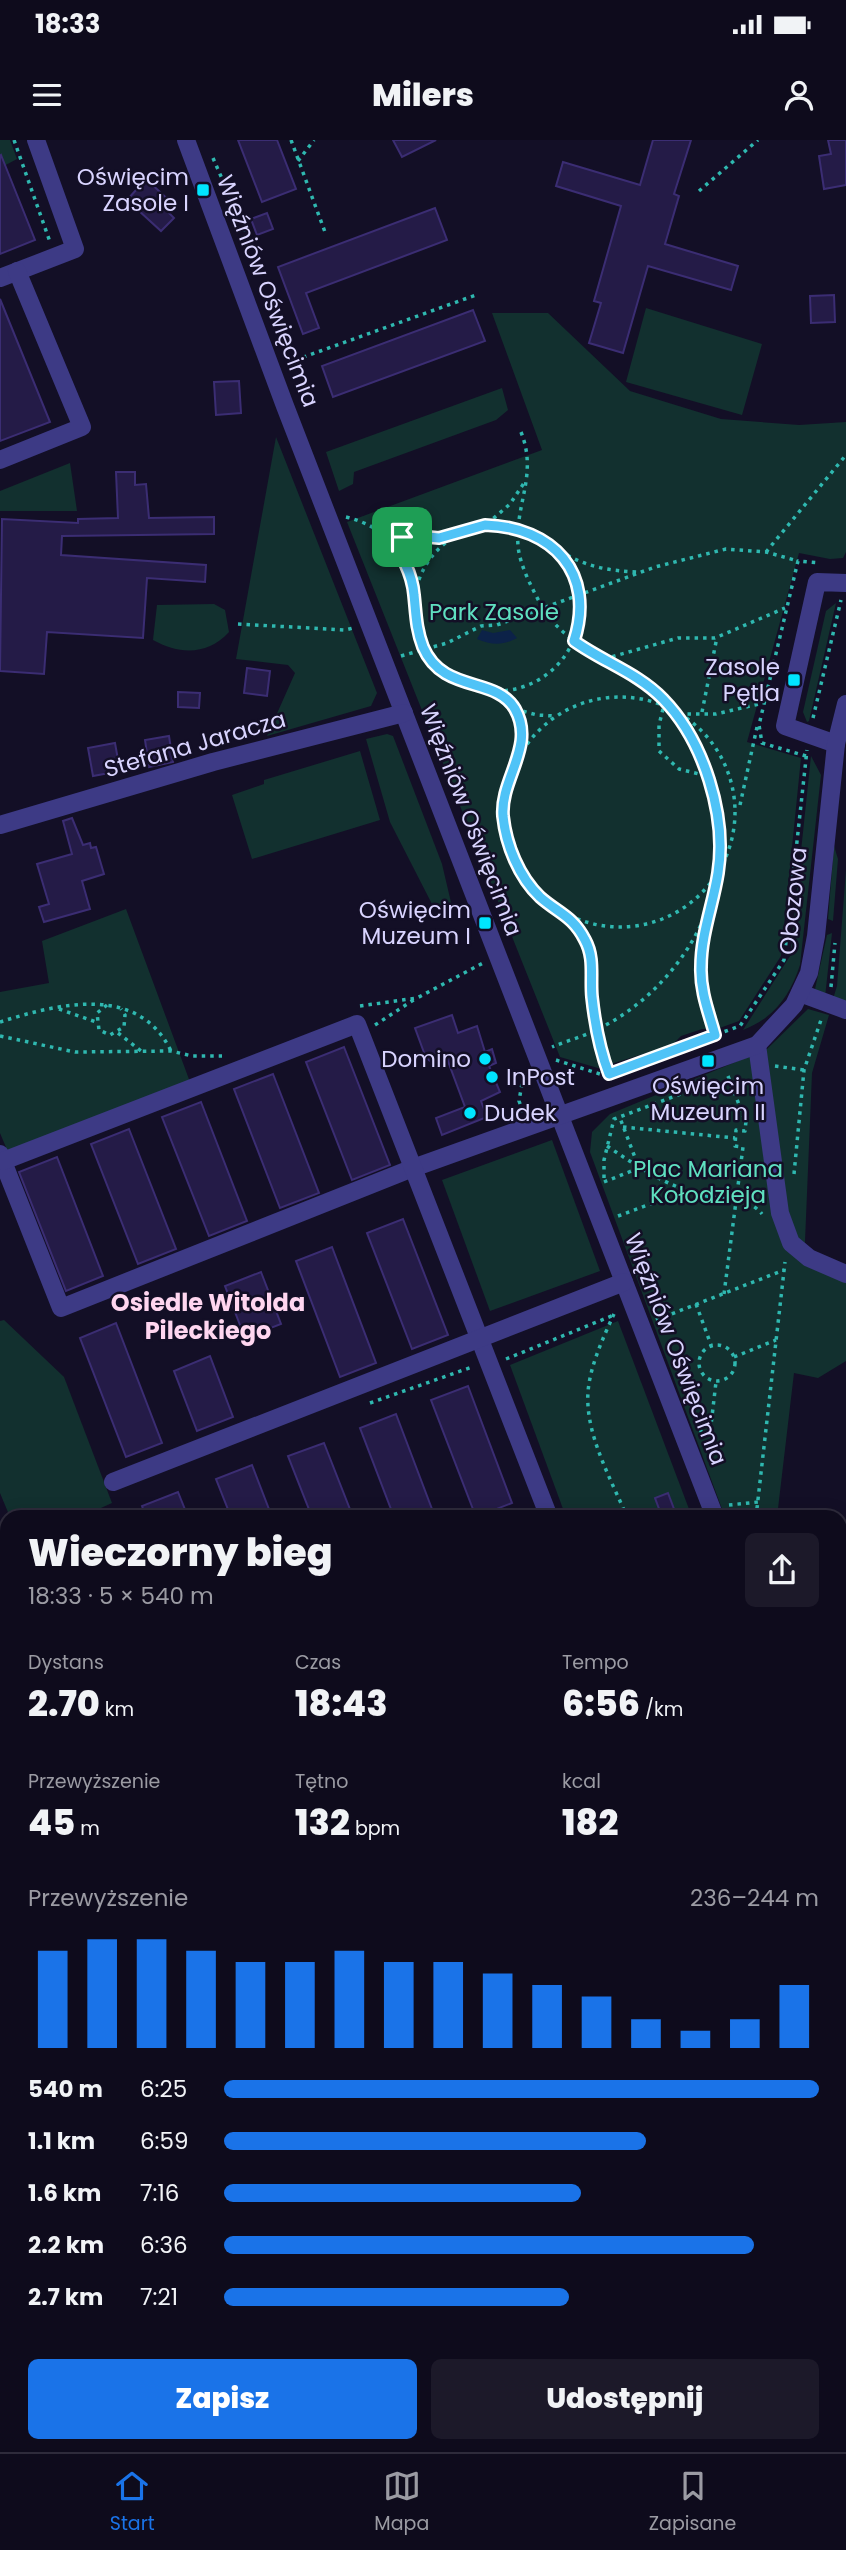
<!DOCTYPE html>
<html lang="pl">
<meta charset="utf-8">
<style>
body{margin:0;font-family:Poppins,sans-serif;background:#1c1929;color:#f1f3f6;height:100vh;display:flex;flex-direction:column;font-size:26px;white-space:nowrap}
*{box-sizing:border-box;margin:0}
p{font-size:23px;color:#9b9ba3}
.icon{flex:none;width:38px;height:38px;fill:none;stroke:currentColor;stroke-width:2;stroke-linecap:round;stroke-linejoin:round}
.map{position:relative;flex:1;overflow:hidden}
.details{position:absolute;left:0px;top:1370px;width:847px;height:943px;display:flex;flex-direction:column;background:#0e0b1c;border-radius:21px 21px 0 0;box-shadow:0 4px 18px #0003,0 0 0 2px #2e2b3b}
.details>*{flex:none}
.pin{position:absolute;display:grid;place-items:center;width:60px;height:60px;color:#fff;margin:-30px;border-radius:14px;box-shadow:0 4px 10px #0006}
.round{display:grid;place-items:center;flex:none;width:74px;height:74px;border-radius:10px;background:#1c1929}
.headline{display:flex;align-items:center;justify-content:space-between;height:119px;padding:0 28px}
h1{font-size:38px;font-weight:800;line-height:52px}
.stats{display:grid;grid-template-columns:repeat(3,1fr);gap:10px;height:119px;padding:7px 28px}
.stats div{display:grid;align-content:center}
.stats b{font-size:35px;font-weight:800}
.stats small{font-size:19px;font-weight:400}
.stats p{font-size:19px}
.chart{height:196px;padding:14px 28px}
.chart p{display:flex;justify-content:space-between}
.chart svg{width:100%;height:126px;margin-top:7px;stroke:#1a73e8;stroke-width:6}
.button{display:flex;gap:14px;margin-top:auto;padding:14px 28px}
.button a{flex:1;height:80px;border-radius:10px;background:#1a73e8;color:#fff;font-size:28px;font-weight:800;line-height:80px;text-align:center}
.button a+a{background:#1c1929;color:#f1f3f6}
ul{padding:0 28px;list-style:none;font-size:23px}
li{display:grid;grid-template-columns:112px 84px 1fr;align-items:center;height:52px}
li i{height:18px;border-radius:9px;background:#1a73e8}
.status{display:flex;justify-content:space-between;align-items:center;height:49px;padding:0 35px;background:#0e0b1c;direction:ltr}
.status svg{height:19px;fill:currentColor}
header{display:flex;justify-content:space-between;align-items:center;height:91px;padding:0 28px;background:#0e0b1c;font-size:32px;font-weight:800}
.dock{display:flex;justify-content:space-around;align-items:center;height:98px;border-top:2px solid #2e2b3b;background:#0e0b1c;font-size:19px;color:#9b9ba3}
.dock a{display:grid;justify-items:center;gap:4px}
.dock .on{color:#1a73e8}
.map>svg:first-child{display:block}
.green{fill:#12302f}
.water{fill:#0c2248}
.building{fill:#241b47;stroke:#3b2d73;stroke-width:2}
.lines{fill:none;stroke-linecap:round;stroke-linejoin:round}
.minor-tunnel{stroke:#312d47;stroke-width:18;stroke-dasharray:18 9;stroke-linecap:butt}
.path{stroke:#2fb8b0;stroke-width:3.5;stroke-dasharray:3.5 5;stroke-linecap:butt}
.minor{stroke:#3d3a85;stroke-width:18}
.route-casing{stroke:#fff;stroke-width:14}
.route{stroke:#4fc3f7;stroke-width:9}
.poi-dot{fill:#00e5ff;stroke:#130f26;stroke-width:2.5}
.labels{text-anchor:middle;stroke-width:5;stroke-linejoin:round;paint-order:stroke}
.poi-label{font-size:23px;fill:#d9d4ff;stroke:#130f26;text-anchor:end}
.street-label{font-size:23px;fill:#d9d4ff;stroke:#130f26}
.park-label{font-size:23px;fill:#5fe0c0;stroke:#130f26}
.neighbourhood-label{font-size:24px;font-weight:bold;fill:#ffd6f0;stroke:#130f26}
</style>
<div class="status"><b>18:33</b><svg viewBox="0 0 49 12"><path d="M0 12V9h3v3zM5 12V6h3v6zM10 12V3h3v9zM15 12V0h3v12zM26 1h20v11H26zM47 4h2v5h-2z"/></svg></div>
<header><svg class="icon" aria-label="menu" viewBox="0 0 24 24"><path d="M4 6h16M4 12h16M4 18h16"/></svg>Milers<svg class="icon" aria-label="person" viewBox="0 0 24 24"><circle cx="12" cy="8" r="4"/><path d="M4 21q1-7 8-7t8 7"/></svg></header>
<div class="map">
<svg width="846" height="2312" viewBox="0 0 846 2312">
<rect width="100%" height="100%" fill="#130f26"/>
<g class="green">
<polygon points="0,0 10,0 17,19 0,28"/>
<polygon points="646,168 762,204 742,275 626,242"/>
<polygon points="492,173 548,173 630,251 721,279 799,285 846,282 846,412 843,418 830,419 799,413 747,602 801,618 781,816 739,881 717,889 702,889 681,896 672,905 598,928 560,917 347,382 542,310"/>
<polygon points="502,248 508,270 496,280 354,332 353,344 339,351 326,312"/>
<polygon points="276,297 377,553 371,566 267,596 295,533 288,525 236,519"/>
<polygon points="70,323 77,371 0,371 0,351"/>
<polygon points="836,463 809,581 807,582 803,572 826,471"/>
<path d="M 214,464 L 225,470 L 229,492 C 208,515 180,515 153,500 L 157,465 Z"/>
<polygon points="387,594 393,596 442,724 453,771 433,766 390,682 366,599"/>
<polygon points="360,611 380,680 252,719 232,655 264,644 264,640"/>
<path d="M 811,616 L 821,635 L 800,825 C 790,856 774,878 743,890 L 790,816 Z"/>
<polygon points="834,706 838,719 833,781 828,779"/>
<polygon points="846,730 846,863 833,859 837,846"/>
<polygon points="126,769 190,942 8,1012 0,993 0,852 49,843 42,801"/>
<polygon points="832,793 825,857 816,853 815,849 827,795"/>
<polygon points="808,869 829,875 812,933 804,1125 846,1142 846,1221 818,1238 794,1233 777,1377 725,1377 590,1012 592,992 610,974 767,909"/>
<polygon points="552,1000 600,1131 490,1171 442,1040"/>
<polygon points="4,1180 64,1237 112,1363 81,1377 10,1377 0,1353 0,1181"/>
<polygon points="618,1181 692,1377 566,1377 510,1225"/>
<polygon points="7,1445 7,1595 0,1598 0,1448"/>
<polygon points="7,1608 7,1791 0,1794 0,1611"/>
<polygon points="840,1804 846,1821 846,1865 840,1868"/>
<polygon points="846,1921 846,1963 840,1959 840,1925"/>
<polygon points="0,2051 7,2062 7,2094 0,2075"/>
<polygon points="366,2307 366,2306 533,2307 529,2312 367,2312"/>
</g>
<path class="water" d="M 482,490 L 493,493 L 510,490 L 517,498 C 503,506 491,505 477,499 Z"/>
<g class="building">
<polygon points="238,0 277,0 296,49 262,62"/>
<polygon points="393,0 436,0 402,17"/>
<polygon points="653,0 691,0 674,54 679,56 665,104 738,126 731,150 648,126 623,213 589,203 601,163 594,161 621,66 556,46 563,22 640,45"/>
<polygon points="828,0 846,0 846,45 824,49 819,16 831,14"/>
<polygon points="1,15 35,100 0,114 0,16"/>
<polygon points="146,39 173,64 167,71 174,78 161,91 127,60"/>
<polygon points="435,68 447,100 306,153 319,188 303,194 278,127"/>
<polygon points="267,73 273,89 257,95 251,79"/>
<polygon points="834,155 835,182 811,183 810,156"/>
<polygon points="0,159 50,282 0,301"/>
<polygon points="473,170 485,201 333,257 322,226"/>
<polygon points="239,241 241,273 216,275 214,242"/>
<polygon points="116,332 135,332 135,345 146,344 149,378 214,377 214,394 62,396 61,415 206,425 205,442 147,438 143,498 47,492 44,534 0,531 2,379 78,383 78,379 118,378"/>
<polygon points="247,528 270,531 267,556 244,553"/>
<polygon points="178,552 200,553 199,568 178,567"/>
<polygon points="169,596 173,622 149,627 145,600"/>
<polygon points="115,603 120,631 93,636 88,608"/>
<polygon points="72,678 83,705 90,703 91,708 96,707 104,734 82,741 90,769 44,782 39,767 49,764 37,724 72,714 63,681"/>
<polygon points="452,875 458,893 477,886 485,912 492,909 496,923 489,926 500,952 481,961 487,977 442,995 436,978 465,967 446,916 430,921 426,918 415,888"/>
<polygon points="344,907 390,1025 352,1040 306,922"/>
<polygon points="273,934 319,1053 280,1068 234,949"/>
<polygon points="201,962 247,1081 209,1096 162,977"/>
<polygon points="129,989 176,1109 138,1124 91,1004"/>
<polygon points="57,1017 103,1136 66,1151 19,1032"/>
<polygon points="403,1079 448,1195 412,1209 367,1093"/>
<polygon points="332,1107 376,1223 340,1237 296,1121"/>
<polygon points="261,1132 281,1184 245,1198 225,1146"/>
<polygon points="116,1183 162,1303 126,1317 80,1198"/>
<polygon points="210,1216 233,1277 197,1291 174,1231"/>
<polygon points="468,1246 512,1363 476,1377 431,1260"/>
<polygon points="396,1274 435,1377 394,1377 360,1288"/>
<polygon points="324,1303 353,1377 312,1377 288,1316"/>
<polygon points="252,1325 272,1377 231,1377 216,1339"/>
<polygon points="178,1352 188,1377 146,1377 142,1366"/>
<polygon points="668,1353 674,1369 661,1374 655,1358"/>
</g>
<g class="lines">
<polyline class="minor-tunnel" points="840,1678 846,1677"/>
<g class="path">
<polyline points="14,0 50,102"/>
<polyline points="291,0 325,92"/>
<polyline points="213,18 243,87 247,108"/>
<polyline points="298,21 314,0"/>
<polyline points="699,51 758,0"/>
<polyline points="287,223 476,155"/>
<path d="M 521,292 C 538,335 515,363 518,406 C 520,426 532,448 541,465 C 569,514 628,522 665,561 C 690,587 705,624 712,659 C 715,671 719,684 720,696 C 724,776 668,856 596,890 C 582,897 566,901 552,907"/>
<path d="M 346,377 C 387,387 404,412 414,451"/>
<polyline points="487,384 510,364 524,343"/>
<circle cx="497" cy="468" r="83"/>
<polyline points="387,394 430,399 453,396"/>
<path d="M 560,411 C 586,427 609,431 639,432"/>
<polyline points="766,412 846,315"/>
<polyline points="238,484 345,490 353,488"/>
<polyline points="401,516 447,503 481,486 497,485 655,427 726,409 766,412 798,421"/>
<polyline points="604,519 678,498 715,498 785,468"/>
<path d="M 499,550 C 514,569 523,583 521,608"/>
<circle cx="620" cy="672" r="115"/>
<polyline points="515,569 537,575 554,576"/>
<polyline points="663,569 659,585 659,611 679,629 707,636"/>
<polyline points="702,572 717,497"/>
<polyline points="679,574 716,574 763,563"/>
<polyline points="813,578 841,460"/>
<polyline points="806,616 762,603 759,585 798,421 820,423"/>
<polyline points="740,665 757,587"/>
<polyline points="570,777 590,812 595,890 609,934"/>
<polyline points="706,777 701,842 715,895"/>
<polyline points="831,847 835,803"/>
<polyline points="107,865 97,873 99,890 110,895 124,887 125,875 121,869"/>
<polyline points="360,866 417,858 483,823"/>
<polyline points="59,869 96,882"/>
<path d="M 0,882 C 57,864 138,843 171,911"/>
<polyline points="375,885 415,859"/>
<polyline points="118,893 141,911"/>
<polyline points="0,896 75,912 171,911 192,916 222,916"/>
<polyline points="556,920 603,935 740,886 784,820 807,610"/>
<polyline points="775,926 804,930"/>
<polyline points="728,936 745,980"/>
<polyline points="523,972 519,961 524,932"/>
<polyline points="623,987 735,998"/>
<path d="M 607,1006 C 641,1029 671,1049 711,1057 C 730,1060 749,1058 762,1074"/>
<polyline points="794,1034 804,930 822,877"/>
<polyline points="604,1038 604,1020 614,979 715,941"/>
<polyline points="604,1042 639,1028 620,978"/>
<polyline points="618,1076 683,1052"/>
<polyline points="724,1154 743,1007 735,1006 736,990 745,991 747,971"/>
<polyline points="696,1164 711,1205"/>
<path d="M 614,1174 C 603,1198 590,1226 588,1252 C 585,1294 611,1339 627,1377"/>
<polyline points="656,1180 784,1130"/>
<circle cx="717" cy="1223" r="18"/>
<polyline points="734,1217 776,1200"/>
<polyline points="506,1219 614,1175"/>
<polyline points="370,1263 472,1227"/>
<polyline points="699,1291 711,1285 716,1242"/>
<polyline points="729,1365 758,1362"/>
<polyline points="756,1377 785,1122"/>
<polyline points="840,1542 846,1541"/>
<polyline points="840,1674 845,1685"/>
<polyline points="840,1767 846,1782"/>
<polyline points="0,1797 7,1795"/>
<polyline points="0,2003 7,1999"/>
<polyline points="840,2029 846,2034"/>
<polyline points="840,2239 843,2216"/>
<polyline points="0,2243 7,2261"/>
<polyline points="840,2257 846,2262"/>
<polyline points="0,2282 6,2297"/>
<polyline points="44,2312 52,2306"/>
</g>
<g class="minor">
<polyline points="186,0 285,266 715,1377"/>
<polyline points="0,138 75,109 36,0"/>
<polyline points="0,320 82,287 17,131"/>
<polyline points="836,604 785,586 817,442 846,443"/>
<polyline points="0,685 213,622 404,573"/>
<polyline points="800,853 846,870"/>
<polyline points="757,905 780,1073 791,1103 809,1118 846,1134"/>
<polyline points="0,1014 61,1168 413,1028 757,905 794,865 809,833 816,796 836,604 846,564"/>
<polyline points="3,1021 357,884 549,1377"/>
<polyline points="113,1342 624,1142"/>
<polyline points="840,1590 846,1588"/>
<polyline points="840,1700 846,1715"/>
<polyline points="0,1857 7,1854"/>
<polyline points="840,1889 846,1885"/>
<polyline points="0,1969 7,1966"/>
<polyline points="840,1978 846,1988"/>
<polyline points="840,2149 846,2154"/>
<polyline points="844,2201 846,2198"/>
<polyline points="304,2306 309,2312"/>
<polyline points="559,2306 566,2312"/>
<polyline points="12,2312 20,2306"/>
<polyline points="339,2312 348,2306"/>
<polyline points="765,2312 769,2306"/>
</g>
</g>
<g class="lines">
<g class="route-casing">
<path id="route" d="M 485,385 C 553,387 596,433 574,501 C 603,522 638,533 663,559 C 704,601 727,676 718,733 C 713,765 701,794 701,827 C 700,851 709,873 715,895 L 609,934 C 599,908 595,885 592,857 C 590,838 595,818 585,800 C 573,776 558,773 540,757 C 519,737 506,705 503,676 C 500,639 536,606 515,569 C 496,536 443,554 423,507 C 416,489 416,473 414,455 C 412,431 400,411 385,393 L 439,398 Z"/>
</g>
<use href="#route" class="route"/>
</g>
<g class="poi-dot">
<rect x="196" y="43" width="14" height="14" rx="3.5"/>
<rect x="787" y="533" width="14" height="14" rx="3.5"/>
<rect x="478" y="776" width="14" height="14" rx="3.5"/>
<circle cx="485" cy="919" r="7"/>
<rect x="701" y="914" width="14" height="14" rx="3.5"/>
<circle cx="492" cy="937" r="7"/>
<circle cx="470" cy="973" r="7"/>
</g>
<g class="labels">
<g class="poi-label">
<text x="189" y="45">Oświęcim<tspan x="189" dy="26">Zasole I</tspan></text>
<text x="780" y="535">Zasole<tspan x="780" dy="26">Pętla</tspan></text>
<text x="471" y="778">Oświęcim<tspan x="471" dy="26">Muzeum I</tspan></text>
<text x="471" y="927">Domino</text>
<text x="506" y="945" text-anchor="start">InPost</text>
<text x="708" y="954" text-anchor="middle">Oświęcim<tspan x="708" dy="26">Muzeum II</tspan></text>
<text x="484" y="981" text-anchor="start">Dudek</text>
</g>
<g class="street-label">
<text transform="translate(268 151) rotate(69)" y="8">Więźniów Oświęcimia</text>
<text transform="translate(195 604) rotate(-16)" y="8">Stefana Jaracza</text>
<text transform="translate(471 680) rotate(69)" y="8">Więźniów Oświęcimia</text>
<text transform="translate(793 761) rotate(-84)" y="8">Obozowa</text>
<text transform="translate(676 1209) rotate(69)" y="8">Więźniów Oświęcimia</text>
</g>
<g class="park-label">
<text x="494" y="480">Park Zasole</text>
<text x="708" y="1037">Plac Mariana<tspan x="708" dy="26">Kołodzieja</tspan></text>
</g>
<g class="neighbourhood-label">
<text x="208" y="1171">Osiedle Witolda<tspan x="208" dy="28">Pileckiego</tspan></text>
</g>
</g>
</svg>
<div class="pin" style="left:402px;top:397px;background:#1e9e55"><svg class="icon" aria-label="arrive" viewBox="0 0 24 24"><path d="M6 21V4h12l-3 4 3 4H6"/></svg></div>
<section class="details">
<div class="headline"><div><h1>Wieczorny bieg</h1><p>18:33 · 5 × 540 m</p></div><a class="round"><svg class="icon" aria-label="share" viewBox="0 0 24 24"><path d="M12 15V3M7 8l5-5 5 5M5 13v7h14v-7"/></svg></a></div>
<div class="stats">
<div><p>Dystans</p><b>2.70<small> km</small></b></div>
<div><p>Czas</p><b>18:43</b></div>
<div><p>Tempo</p><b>6:56<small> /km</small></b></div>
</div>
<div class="stats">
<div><p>Przewyższenie</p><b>45<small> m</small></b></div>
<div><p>Tętno</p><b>132<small> bpm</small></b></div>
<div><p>kcal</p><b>182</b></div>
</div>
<div class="chart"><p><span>Przewyższenie</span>236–244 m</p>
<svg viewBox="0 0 160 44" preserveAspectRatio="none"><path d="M5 44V10M15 44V6M25 44V6M35 44V10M45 44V14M55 44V14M65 44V10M75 44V14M85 44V14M95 44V18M105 44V22M115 44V26M125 44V34M135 44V38M145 44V34M155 44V22"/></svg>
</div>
<ul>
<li><b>540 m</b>6:25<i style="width:100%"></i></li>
<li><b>1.1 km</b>6:59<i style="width:71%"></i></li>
<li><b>1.6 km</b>7:16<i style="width:60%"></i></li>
<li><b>2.2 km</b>6:36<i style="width:89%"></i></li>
<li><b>2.7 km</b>7:21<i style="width:58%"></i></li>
</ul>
<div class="button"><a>Zapisz</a><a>Udostępnij</a></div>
</section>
</div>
<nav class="dock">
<a class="on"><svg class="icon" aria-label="home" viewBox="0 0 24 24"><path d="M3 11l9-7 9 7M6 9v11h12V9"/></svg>Start</a>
<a><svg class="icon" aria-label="map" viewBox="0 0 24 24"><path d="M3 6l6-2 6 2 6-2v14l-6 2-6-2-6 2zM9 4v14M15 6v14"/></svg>Mapa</a>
<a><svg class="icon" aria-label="saved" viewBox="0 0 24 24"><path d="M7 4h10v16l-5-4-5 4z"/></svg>Zapisane</a>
</nav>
